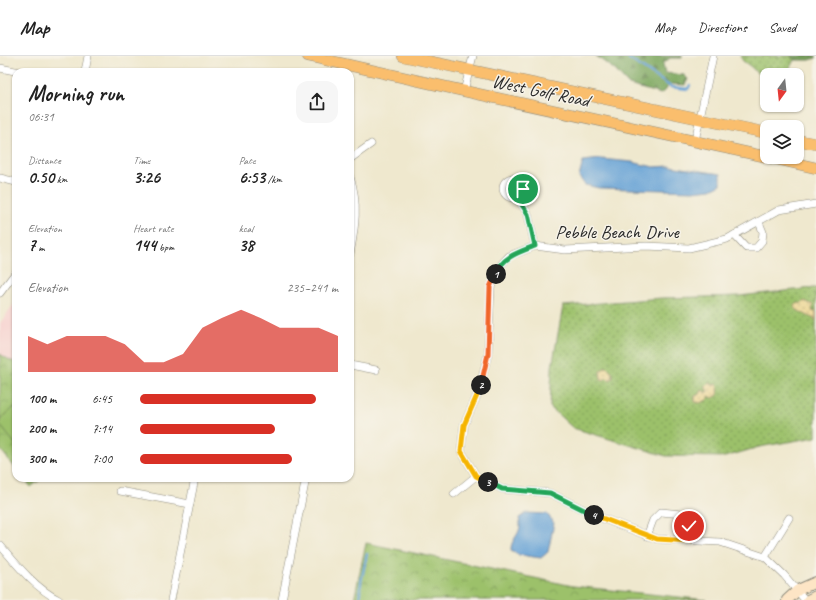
<!DOCTYPE html>
<meta charset="utf-8">
<style>
body{margin:0;font-family:Caveat,sans-serif;background:#f6f6f6;color:#222;height:100vh;display:flex;flex-direction:column;font-size:15px;white-space:nowrap}
*{box-sizing:border-box;margin:0}
p{font-size:13px;color:#767676}
.icon{flex:none;width:22px;height:22px;fill:none;stroke:currentColor;stroke-width:2;stroke-linecap:round;stroke-linejoin:round}
.map{position:relative;flex:1;overflow:hidden}
.panel{position:absolute;left:12px;top:12px;width:342px;height:414px;display:flex;flex-direction:column;background:#fff;border-radius:12px;box-shadow:0 1px 3px #0004}
.panel>*{flex:none}
.needle{width:26px;rotate:195deg}
.tools{position:absolute;left:760px;top:12px;display:grid;gap:8px}
.tools a{display:grid;place-items:center;width:44px;height:44px;border-radius:8px;background:#fff;box-shadow:0 1px 3px #0004;font-size:20px}
.pin{position:absolute;display:grid;place-items:center;width:34px;height:34px;color:#fff;margin:-17px;border:2px solid #fff;border-radius:50%;box-shadow:0 1px 4px #0007}
.km{position:absolute;width:20px;height:20px;margin:-10px;border-radius:50%;background:#222;color:#fff;font-size:11px;line-height:20px;text-align:center}
.round{display:grid;place-items:center;flex:none;width:42px;height:42px;border-radius:12px;background:#f6f6f6}
.headline{display:flex;align-items:center;justify-content:space-between;height:68px;padding:0 16px}
h1{font-size:22px;font-weight:700;line-height:30px}
.metrics{display:grid;grid-template-columns:repeat(3,1fr);gap:6px;height:68px;padding:4px 16px}
.metrics div{display:grid;align-content:center}
.metrics b{font-size:17px;font-weight:700}
.metrics small{font-size:11px;font-weight:400}
.metrics p{font-size:11px}
.chart{height:112px;padding:8px 16px}
.chart p{display:flex;justify-content:space-between}
.chart svg{width:100%;height:72px;margin-top:4px;fill:#d93025;opacity:.7}
ul{padding:0 16px;list-style:none;font-size:13px}
li{display:grid;grid-template-columns:64px 48px 1fr;align-items:center;height:30px}
li i{height:10px;border-radius:5px;background:#d93025}
header{display:flex;align-items:center;gap:24px;box-sizing:border-box;height:56px;padding:0 20px;background:#fff;border-bottom:1px solid #e0e0e0}
header strong{font-size:19px}
nav{display:flex;gap:22px;margin-inline-start:auto;font-size:14px}
.map>svg:first-child{display:block}
.built{fill:#f7d0ce}
.grass{fill:url(#grass-dots);stroke:#64764b}
.forest{fill:url(#forest-firs);stroke:#546945}
.sand{fill:url(#sand-dots);stroke:#8c8264}
.park{fill:url(#park-crowns);stroke:#64764b}
.pitch{fill:#9cc16b;stroke:#64764b}
.water{fill:#65a1d5;stroke:#486680}
.lines{fill:none;stroke-linecap:round;stroke-linejoin:round}
.stream{stroke:#65a1d5;stroke-width:2.5}
.street-casing{stroke:#8d8a7c;stroke-width:8}
.secondary-casing{stroke:#8d8a7c;stroke-width:12}
.primary-casing{stroke:#8d8a7c;stroke-width:12}
.street{stroke:#fff;stroke-width:7}
.secondary{stroke:#fde5c5;stroke-width:10}
.primary{stroke:#fabe6d;stroke-width:11}
.split-1-casing{stroke:#fff;stroke-width:8}
.split-2-casing{stroke:#fff;stroke-width:8}
.split-3-casing{stroke:#fff;stroke-width:8}
.split-4-casing{stroke:#fff;stroke-width:8}
.split-5-casing{stroke:#fff;stroke-width:8}
.split-1{stroke:#22a559;stroke-width:5}
.split-2{stroke:#f0652b;stroke-width:5}
.split-3{stroke:#f5b400;stroke-width:5}
.split-4{stroke:#22a559;stroke-width:5}
.split-5{stroke:#f5b400;stroke-width:5}
.labels{text-anchor:middle;stroke-width:3;stroke-linejoin:round;paint-order:stroke}
.street-label{font-size:19px;fill:#2b2b2b;stroke:#f7f3e8}
</style>
<header>
<strong>Map</strong>
<nav><a>Map</a><a>Directions</a><a>Saved</a></nav>
</header>
<div class="map">
<svg width="816" height="544" viewBox="0 0 816 544">
<defs>
<pattern id="grass-dots" width="8" height="8" patternUnits="userSpaceOnUse"><rect width="8" height="8" fill="#9cc16b"/><path d="M2 2h.1M6 6h.1" fill="none" stroke="#7f9d58" stroke-width="1.8" stroke-linecap="round"/></pattern>
<pattern id="forest-firs" width="22" height="20" patternUnits="userSpaceOnUse"><rect width="22" height="20" fill="#7da75f"/><path d="M5 1l3.5 6h-7zM16 11l3.5 6h-7z" fill="#67884f"/></pattern>
<pattern id="sand-dots" width="8" height="8" patternUnits="userSpaceOnUse"><rect width="8" height="8" fill="#eeda9e"/><path d="M2 2h.1M6 6h.1" fill="none" stroke="#cb8" stroke-width="1.8" stroke-linecap="round"/></pattern>
<pattern id="park-crowns" width="20" height="18" patternUnits="userSpaceOnUse"><rect width="20" height="18" fill="#9cc16b"/><path d="M2 6a3 3 0 1 1 6 0M12 15a3 3 0 1 1 6 0" fill="none" stroke="#7f9d58"/></pattern>
</defs>
<rect width="100%" height="100%" fill="#f7f3e8"/>
<filter id="ink" filterUnits="userSpaceOnUse"><feTurbulence type="fractalNoise" baseFrequency=".025" numOctaves="2"/><feDisplacementMap in="SourceGraphic" scale="8" xChannelSelector="R" yChannelSelector="G"/><feConvolveMatrix kernelMatrix="1 2 1 2 8 2 1 2 1" color-interpolation-filters="sRGB"/></filter>
<filter id="wash" filterUnits="userSpaceOnUse"><feTurbulence type="fractalNoise" baseFrequency=".012" numOctaves="4" result="noise"/><feDisplacementMap in="SourceGraphic" scale="16" xChannelSelector="R" yChannelSelector="G"/><feGaussianBlur stdDeviation="0.9" result="paint"/><feColorMatrix in="noise" values="0 0 0 0 0 0 0 0 0 0 0 0 0 0 0 0 0 1.4 0 .05"/><feComposite in="paint" operator="in"/></filter>
<g filter="url(#wash)">
<rect width="100%" height="100%" fill="#efe8ce"/>
<polygon class="built" points="16,245 16,306 11,305 0,298 0,267"/>
<g class="grass">
<polygon points="740,0 791,0 794,4 786,19 767,19 767,26 750,10 743,5"/>
<polygon points="813,232 816,232 816,381 759,391 725,401 666,400 573,372 550,351 552,311 563,250 662,242 739,240"/>
</g>
<g class="forest">
<polygon points="596,0 682,0 682,2 670,2 663,8 665,17 684,19 688,23 685,29 671,28 661,38 629,29 615,14"/>
<polygon points="791,0 816,0 816,2 810,4 794,4"/>
</g>
<g class="sand">
<polygon points="805,245 813,249 812,255 816,256 816,264 795,253 795,248 802,247"/>
<path d="M 606,311 C 610,312 613,317 613,322 L 610,324 L 606,322 L 604,324 L 601,324 L 600,315 Z"/>
<path d="M 709,327 L 712,329 L 716,328 C 719,331 719,334 718,339 L 713,342 L 709,340 L 707,344 L 700,347 L 695,346 L 695,340 L 700,338 L 702,334 L 706,336 L 708,336 L 705,330 Z"/>
</g>
<g class="park">
<polygon points="0,298 11,305 16,306 16,413 0,393"/>
<polygon points="24,422 42,422 31,431"/>
<polygon points="366,487 573,530 707,544 354,544"/>
</g>
<polygon class="pitch" points="16,351 16,389 0,369 0,364 13,352"/>
<g class="water">
<polygon points="601,103 632,106 654,111 670,110 721,118 721,128 711,133 693,135 599,132 585,129 579,121 583,105"/>
<path d="M 527,457 L 547,458 L 554,467 L 548,496 L 541,502 L 519,499 L 511,495 C 510,481 524,479 519,462 Z"/>
</g>
<g class="lines">
<g class="stream">
<polyline points="625,0 671,31 688,33 690,29"/>
<polyline points="359,544 361,526 367,498"/>
</g>
</g>
</g>
<g filter="url(#ink)">
<g class="lines">
<g class="street-casing">
<g id="street">
<polyline points="0,12 20,16"/>
<polyline points="85,16 88,0"/>
<polyline points="464,35 473,0"/>
<polyline points="695,85 713,0"/>
<polyline points="350,103 371,88"/>
<path d="M 350,121 C 359,147 355,172 350,198"/>
<polyline points="0,122 16,126"/>
<circle cx="513" cy="132" r="10"/>
<polyline points="517,141 528,158 535,190"/>
<polyline points="734,179 746,192 756,192 762,185 763,176 759,166"/>
<polyline points="0,237 16,216"/>
<polyline points="350,309 376,314"/>
<polyline points="120,435 190,448"/>
<polyline points="454,438 476,420"/>
<polyline points="647,480 653,464 661,456 682,458 689,470 690,485"/>
<path d="M 0,489 C 17,509 35,532 59,544"/>
<polyline points="765,501 789,462"/>
<polyline points="171,544 195,422"/>
<polyline points="282,544 306,422"/>
<polyline points="805,544 784,519 765,501 720,486 657,483 599,461 550,437 502,433 476,420 461,395 464,369 479,335 488,298 491,231 498,212 509,200 535,190 565,194 646,190 689,192 727,183 779,154 816,148"/>
</g>
</g>
<g class="secondary-casing">
<g id="secondary">
<polyline points="787,544 798,534 816,526"/>
<polyline points="808,544 816,540"/>
</g>
</g>
<g class="primary-casing">
<g id="primary">
<polyline points="308,0 464,35 767,101"/>
<polyline points="403,0 767,77"/>
<polyline points="797,84 816,88"/>
<polyline points="768,101 816,112"/>
</g>
</g>
<use href="#street" class="street"/>
<use href="#secondary" class="secondary"/>
<use href="#primary" class="primary"/>
</g>
</g>
<g class="lines" filter="url(#ink)">
<g class="split-1-casing">
<path id="split-1" d="M 496,218 C 502,201 519,196 535,190 L 528,158 L 517,141 L 522,136 L 523,133"/>
</g>
<g class="split-2-casing">
<polyline id="split-2" points="481,329 488,298 490,231 496,218"/>
</g>
<g class="split-3-casing">
<polyline id="split-3" points="481,329 479,335 464,369 461,395 476,420 488,426"/>
</g>
<g class="split-4-casing">
<polyline id="split-4" points="488,426 502,433 550,437 594,459"/>
</g>
<g class="split-5-casing">
<polyline id="split-5" points="594,459 657,483 690,485 689,470"/>
</g>
<use href="#split-1" class="split-1"/>
<use href="#split-2" class="split-2"/>
<use href="#split-3" class="split-3"/>
<use href="#split-4" class="split-4"/>
<use href="#split-5" class="split-5"/>
</g>
<g class="labels">
<g class="street-label">
<text transform="translate(541 34) rotate(12)" y="7">West Golf Road</text>
<text x="617" y="182">Pebble Beach Drive</text>
</g>
</g>
</svg>
<div class="tools">
<a><svg class="needle" viewBox="-14 -14 28 28"><path d="M0-13l5 13h-10z" fill="#e53935"/><path d="M0 13l5-13h-10z" fill="#767676"/></svg></a>
<a><svg class="icon" aria-label="layers" viewBox="0 0 24 24"><path d="M12 4l9 5-9 5-9-5zM3 14l9 5 9-5"/></svg></a>
</div>
<div class="pin" style="left:523px;top:133px;background:#1e9e55"><svg class="icon" aria-label="arrive" viewBox="0 0 24 24"><path d="M6 21V4h12l-3 4 3 4H6"/></svg></div>
<div class="pin" style="left:689px;top:470px;background:#d93025"><svg class="icon" aria-label="check" viewBox="0 0 24 24"><path d="M5 12l5 5 9-10"/></svg></div>
<b class="km" style="left:496px;top:218px">1</b>
<b class="km" style="left:481px;top:329px">2</b>
<b class="km" style="left:488px;top:426px">3</b>
<b class="km" style="left:594px;top:459px">4</b>
<section class="panel">
<div class="headline"><div><h1>Morning run</h1><p>06:31</p></div><a class="round"><svg class="icon" aria-label="share" viewBox="0 0 24 24"><path d="M12 15V3M7 8l5-5 5 5M5 13v7h14v-7"/></svg></a></div>
<div class="metrics">
<div><p>Distance</p><b>0.50<small> km</small></b></div>
<div><p>Time</p><b>3:26</b></div>
<div><p>Pace</p><b>6:53<small> /km</small></b></div>
</div>
<div class="metrics">
<div><p>Elevation</p><b>7<small> m</small></b></div>
<div><p>Heart rate</p><b>144<small> bpm</small></b></div>
<div><p>kcal</p><b>38</b></div>
</div>
<div class="chart"><p><span>Elevation</span>235–241 m</p>
<svg viewBox="0 0 160 44" preserveAspectRatio="none"><path d="M0 44V22L10 27L20 22L30 22L40 22L50 27L60 38L70 38L80 33L90 17L100 11L110 6L120 11L130 17L140 17L150 17L160 22V44z"/></svg>
</div>
<ul>
<li><b>100 m</b>6:45<i style="width:89%"></i></li>
<li><b>200 m</b>7:14<i style="width:68%"></i></li>
<li><b>300 m</b>7:00<i style="width:77%"></i></li>
</ul>
</section>
</div>
